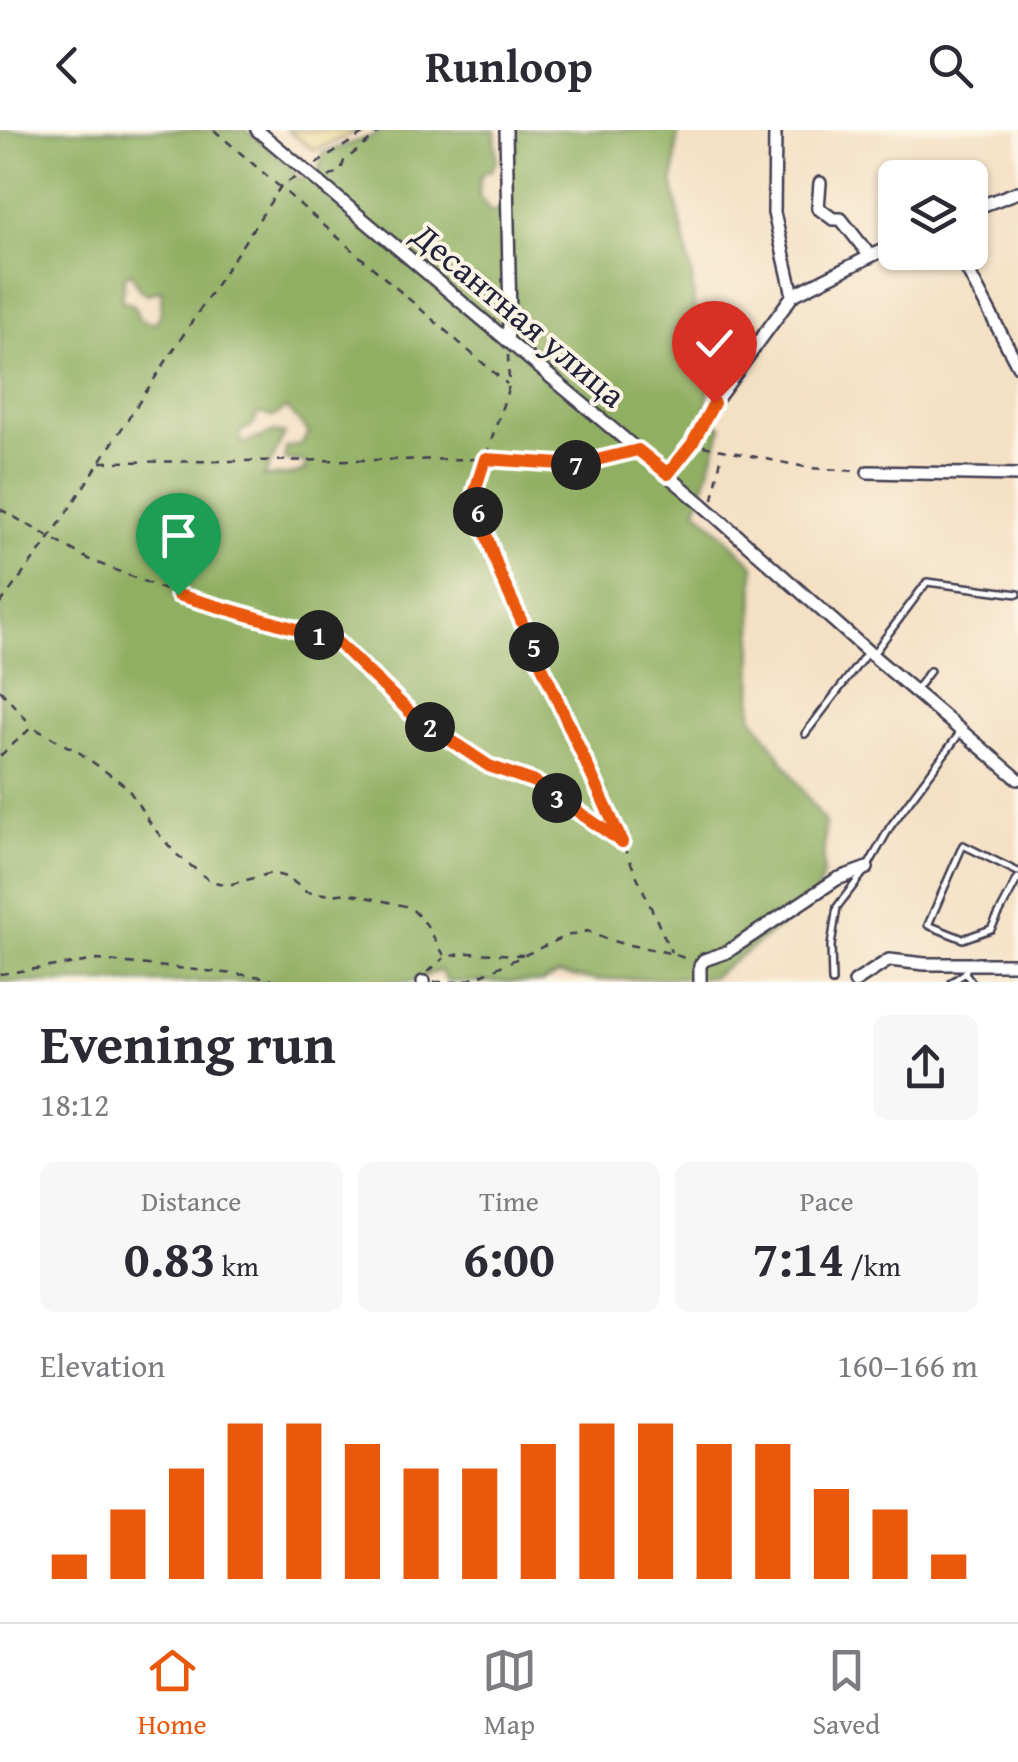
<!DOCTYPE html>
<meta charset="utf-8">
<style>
body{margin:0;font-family:"Gentium Book Plus",serif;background:#f7f7f7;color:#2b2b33;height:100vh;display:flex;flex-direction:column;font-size:38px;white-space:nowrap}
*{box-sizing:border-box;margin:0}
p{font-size:32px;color:#7c7c81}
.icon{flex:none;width:55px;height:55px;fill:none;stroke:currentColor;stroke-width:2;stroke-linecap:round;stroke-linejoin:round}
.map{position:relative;height:852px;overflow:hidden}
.drawer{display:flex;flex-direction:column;background:#fff;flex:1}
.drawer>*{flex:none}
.controls{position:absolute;left:878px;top:30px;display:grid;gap:20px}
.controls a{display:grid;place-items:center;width:110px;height:110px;border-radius:15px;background:#fff;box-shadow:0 2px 8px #0004;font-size:50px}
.pin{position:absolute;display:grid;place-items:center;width:85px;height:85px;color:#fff;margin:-102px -42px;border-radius:50% 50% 50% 0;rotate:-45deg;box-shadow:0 0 10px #0007}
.pin .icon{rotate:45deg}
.km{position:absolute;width:50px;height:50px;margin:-25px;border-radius:50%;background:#222;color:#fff;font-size:28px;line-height:50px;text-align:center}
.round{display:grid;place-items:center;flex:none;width:105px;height:105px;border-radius:15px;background:#f7f7f7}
.summary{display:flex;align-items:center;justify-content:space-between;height:170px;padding:0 40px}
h1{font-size:55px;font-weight:700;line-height:75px}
.metrics{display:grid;grid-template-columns:repeat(3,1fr);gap:15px;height:170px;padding:10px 40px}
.metrics div{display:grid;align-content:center;border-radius:15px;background:#f7f7f7;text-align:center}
.metrics b{font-size:50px;font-weight:700}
.metrics small{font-size:28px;font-weight:400}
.metrics p{font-size:28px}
.chart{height:280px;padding:20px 40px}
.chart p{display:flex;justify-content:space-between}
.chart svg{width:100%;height:180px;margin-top:10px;stroke:#ea580c;stroke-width:6}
header{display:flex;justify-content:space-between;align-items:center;height:130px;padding:0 40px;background:#fff;font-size:45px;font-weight:700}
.tab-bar{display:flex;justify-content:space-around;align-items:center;height:140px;border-top:2px solid #e1e1e2;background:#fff;font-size:28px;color:#7c7c81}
.tab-bar a{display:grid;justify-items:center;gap:5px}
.tab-bar .selected{color:#ea580c}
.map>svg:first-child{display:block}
.forest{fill:#90af62;stroke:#59684e;stroke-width:2.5;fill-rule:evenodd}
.sand{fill:#eeda9e;stroke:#887e6c;stroke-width:2.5}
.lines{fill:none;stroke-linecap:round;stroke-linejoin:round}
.lane-casing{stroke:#423e50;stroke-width:10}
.street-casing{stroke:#423e50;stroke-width:16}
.path{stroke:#423e50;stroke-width:2.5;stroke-dasharray:8 8;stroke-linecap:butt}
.lane{stroke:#fff;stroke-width:5}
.street{stroke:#fff;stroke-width:11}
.route-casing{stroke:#fff;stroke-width:20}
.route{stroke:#ea580c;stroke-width:12}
.labels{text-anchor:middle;stroke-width:8;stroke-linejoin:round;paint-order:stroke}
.street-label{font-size:35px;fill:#22223b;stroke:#fcf5e5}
</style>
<header><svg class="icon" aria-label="back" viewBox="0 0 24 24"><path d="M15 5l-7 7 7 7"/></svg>Runloop<svg class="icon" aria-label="search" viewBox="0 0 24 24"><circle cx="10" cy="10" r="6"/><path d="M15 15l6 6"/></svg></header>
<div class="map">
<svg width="1018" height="852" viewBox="0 0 1018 852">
<rect width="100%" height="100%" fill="#fcf5e5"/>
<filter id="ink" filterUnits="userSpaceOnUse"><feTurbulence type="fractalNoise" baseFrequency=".01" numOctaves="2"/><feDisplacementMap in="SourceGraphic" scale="20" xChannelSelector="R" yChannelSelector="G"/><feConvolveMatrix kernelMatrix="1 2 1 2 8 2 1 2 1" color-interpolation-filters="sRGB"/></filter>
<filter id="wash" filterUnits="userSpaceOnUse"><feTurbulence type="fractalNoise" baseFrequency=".0048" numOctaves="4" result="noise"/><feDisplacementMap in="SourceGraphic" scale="40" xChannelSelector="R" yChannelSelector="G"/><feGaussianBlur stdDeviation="2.25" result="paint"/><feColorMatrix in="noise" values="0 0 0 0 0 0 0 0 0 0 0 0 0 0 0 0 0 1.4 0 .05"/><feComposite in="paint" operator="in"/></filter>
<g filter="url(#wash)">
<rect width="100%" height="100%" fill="#f4e0c4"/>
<path class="forest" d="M 0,0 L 246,0 L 294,39 L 294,45 L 301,49 L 319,40 L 323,23 L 389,0 L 495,0 L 497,30 L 491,41 L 485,42 L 480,48 L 479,66 L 491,82 L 501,78 L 502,82 L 506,33 L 516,20 L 515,0 L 678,0 L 673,56 L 692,146 L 696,202 L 711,243 L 706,282 L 722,297 L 697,379 L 754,435 L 752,585 L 825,693 L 823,745 L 814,771 L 712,847 L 596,850 L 559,844 L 542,852 L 447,852 L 440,840 L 410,852 L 0,852 ZM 131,143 L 140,160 L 148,164 L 162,160 L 160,186 L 154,194 L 139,189 L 134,175 L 121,170 L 125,146 ZM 287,278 L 309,303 L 301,314 L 286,318 L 284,330 L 302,331 L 307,339 L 296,344 L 264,347 L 285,304 L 275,302 L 242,314 L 239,303 L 253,295 L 258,283 L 273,287 Z"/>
<polygon class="sand" points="287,0 361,0 314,20"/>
</g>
<g filter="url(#ink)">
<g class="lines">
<g class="lane-casing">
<g id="lane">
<polyline points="873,524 927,452 1018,464"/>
<polyline points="917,558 930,541"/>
<polyline points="805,604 866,524"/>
<polyline points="1018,742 963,715 928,795 963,809 991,799 1018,748"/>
<polyline points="965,843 972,852"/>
<polyline points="832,852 831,816 837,777 867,738 890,697 960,603"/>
<polyline points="952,852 965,843 967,837"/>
</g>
</g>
<g class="street-casing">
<g id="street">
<polyline points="257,0 703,375 872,525 1018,649"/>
<polyline points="506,0 510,189 507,210"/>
<polyline points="820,53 818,78 833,89 841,89 870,126"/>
<polyline points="970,80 1018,62"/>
<polyline points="958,122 1018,236"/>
<polyline points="793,165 895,114"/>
<polyline points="868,342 1018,345"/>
<polyline points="667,344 692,314 714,273 793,165 774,83 775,0"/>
<polyline points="423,852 424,852"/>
<polyline points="700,852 700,835 704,830 727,822 837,749 867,738"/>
<polyline points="855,852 889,830 925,834 1018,834"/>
</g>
</g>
<g class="path">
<polyline points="214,0 507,254"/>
<polyline points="316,34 369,0"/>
<polyline points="329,47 341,40 344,31 383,0"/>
<polyline points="508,225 509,256 473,367 501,444 671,822"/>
<polyline points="703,316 810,338 858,341"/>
<polyline points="101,332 485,329 576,335 627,322"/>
<polyline points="713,369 722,323"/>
<polyline points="0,379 90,430 178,465 335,510 414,587 489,636 535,652 622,712"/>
<polyline points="0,474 50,408 281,56 296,47"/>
<polyline points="0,560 32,596"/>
<polyline points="0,626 32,597 80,623 127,657 152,696 176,724 210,751 228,755 272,743 289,748 306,762 332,765 348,763 410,777 426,794 445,827 468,823 524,825"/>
<polyline points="428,842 444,828"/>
<polyline points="0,844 98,830 265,847 278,852"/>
<path d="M 434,852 L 462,852 L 477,847 L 566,806 L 588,801 C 619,819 658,815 691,831"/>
</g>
<use href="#lane" class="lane"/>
<use href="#street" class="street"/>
</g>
</g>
<g class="lines" filter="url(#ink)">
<g class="route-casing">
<polyline id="route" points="178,465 335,510 414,586 489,636 535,652 622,712 500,444 473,367 485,329 576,335 638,320 668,344 692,314 714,273"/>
</g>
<use href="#route" class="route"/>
</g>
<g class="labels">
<g class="street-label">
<text transform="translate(519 185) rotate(40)" y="12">Десантная улица</text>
</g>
</g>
</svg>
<div class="controls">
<a><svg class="icon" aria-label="layers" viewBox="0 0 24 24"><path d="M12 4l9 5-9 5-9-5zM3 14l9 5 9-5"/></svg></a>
</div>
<div class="pin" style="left:178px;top:465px;background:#1e9e55"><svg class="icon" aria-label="arrive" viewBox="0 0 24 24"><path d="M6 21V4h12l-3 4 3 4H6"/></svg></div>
<div class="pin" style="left:714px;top:273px;background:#d93025"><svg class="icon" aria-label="check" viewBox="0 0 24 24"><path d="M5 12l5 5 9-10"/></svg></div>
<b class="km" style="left:319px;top:505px">1</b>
<b class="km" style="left:430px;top:597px">2</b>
<b class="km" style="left:557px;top:668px">3</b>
<b class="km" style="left:534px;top:517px">5</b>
<b class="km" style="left:478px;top:382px">6</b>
<b class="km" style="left:576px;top:335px">7</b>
</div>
<section class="drawer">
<div class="summary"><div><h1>Evening run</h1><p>18:12</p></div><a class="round"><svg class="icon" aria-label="share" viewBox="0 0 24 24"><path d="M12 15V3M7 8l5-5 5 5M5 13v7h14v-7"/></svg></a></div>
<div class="metrics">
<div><p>Distance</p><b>0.83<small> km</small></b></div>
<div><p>Time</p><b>6:00</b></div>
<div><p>Pace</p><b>7:14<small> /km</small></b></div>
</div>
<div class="chart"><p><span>Elevation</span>160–166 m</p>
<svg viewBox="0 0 160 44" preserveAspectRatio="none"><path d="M5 44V38M15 44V27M25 44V17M35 44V6M45 44V6M55 44V11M65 44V17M75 44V17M85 44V11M95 44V6M105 44V6M115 44V11M125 44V11M135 44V22M145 44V27M155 44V38"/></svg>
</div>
</section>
<nav class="tab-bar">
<a class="selected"><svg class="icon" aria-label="home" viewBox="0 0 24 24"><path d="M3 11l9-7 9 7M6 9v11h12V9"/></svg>Home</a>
<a><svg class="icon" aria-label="map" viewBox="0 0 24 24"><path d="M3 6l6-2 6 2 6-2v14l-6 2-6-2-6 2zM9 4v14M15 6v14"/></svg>Map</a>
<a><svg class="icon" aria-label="saved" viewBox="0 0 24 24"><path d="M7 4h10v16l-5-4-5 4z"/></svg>Saved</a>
</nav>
